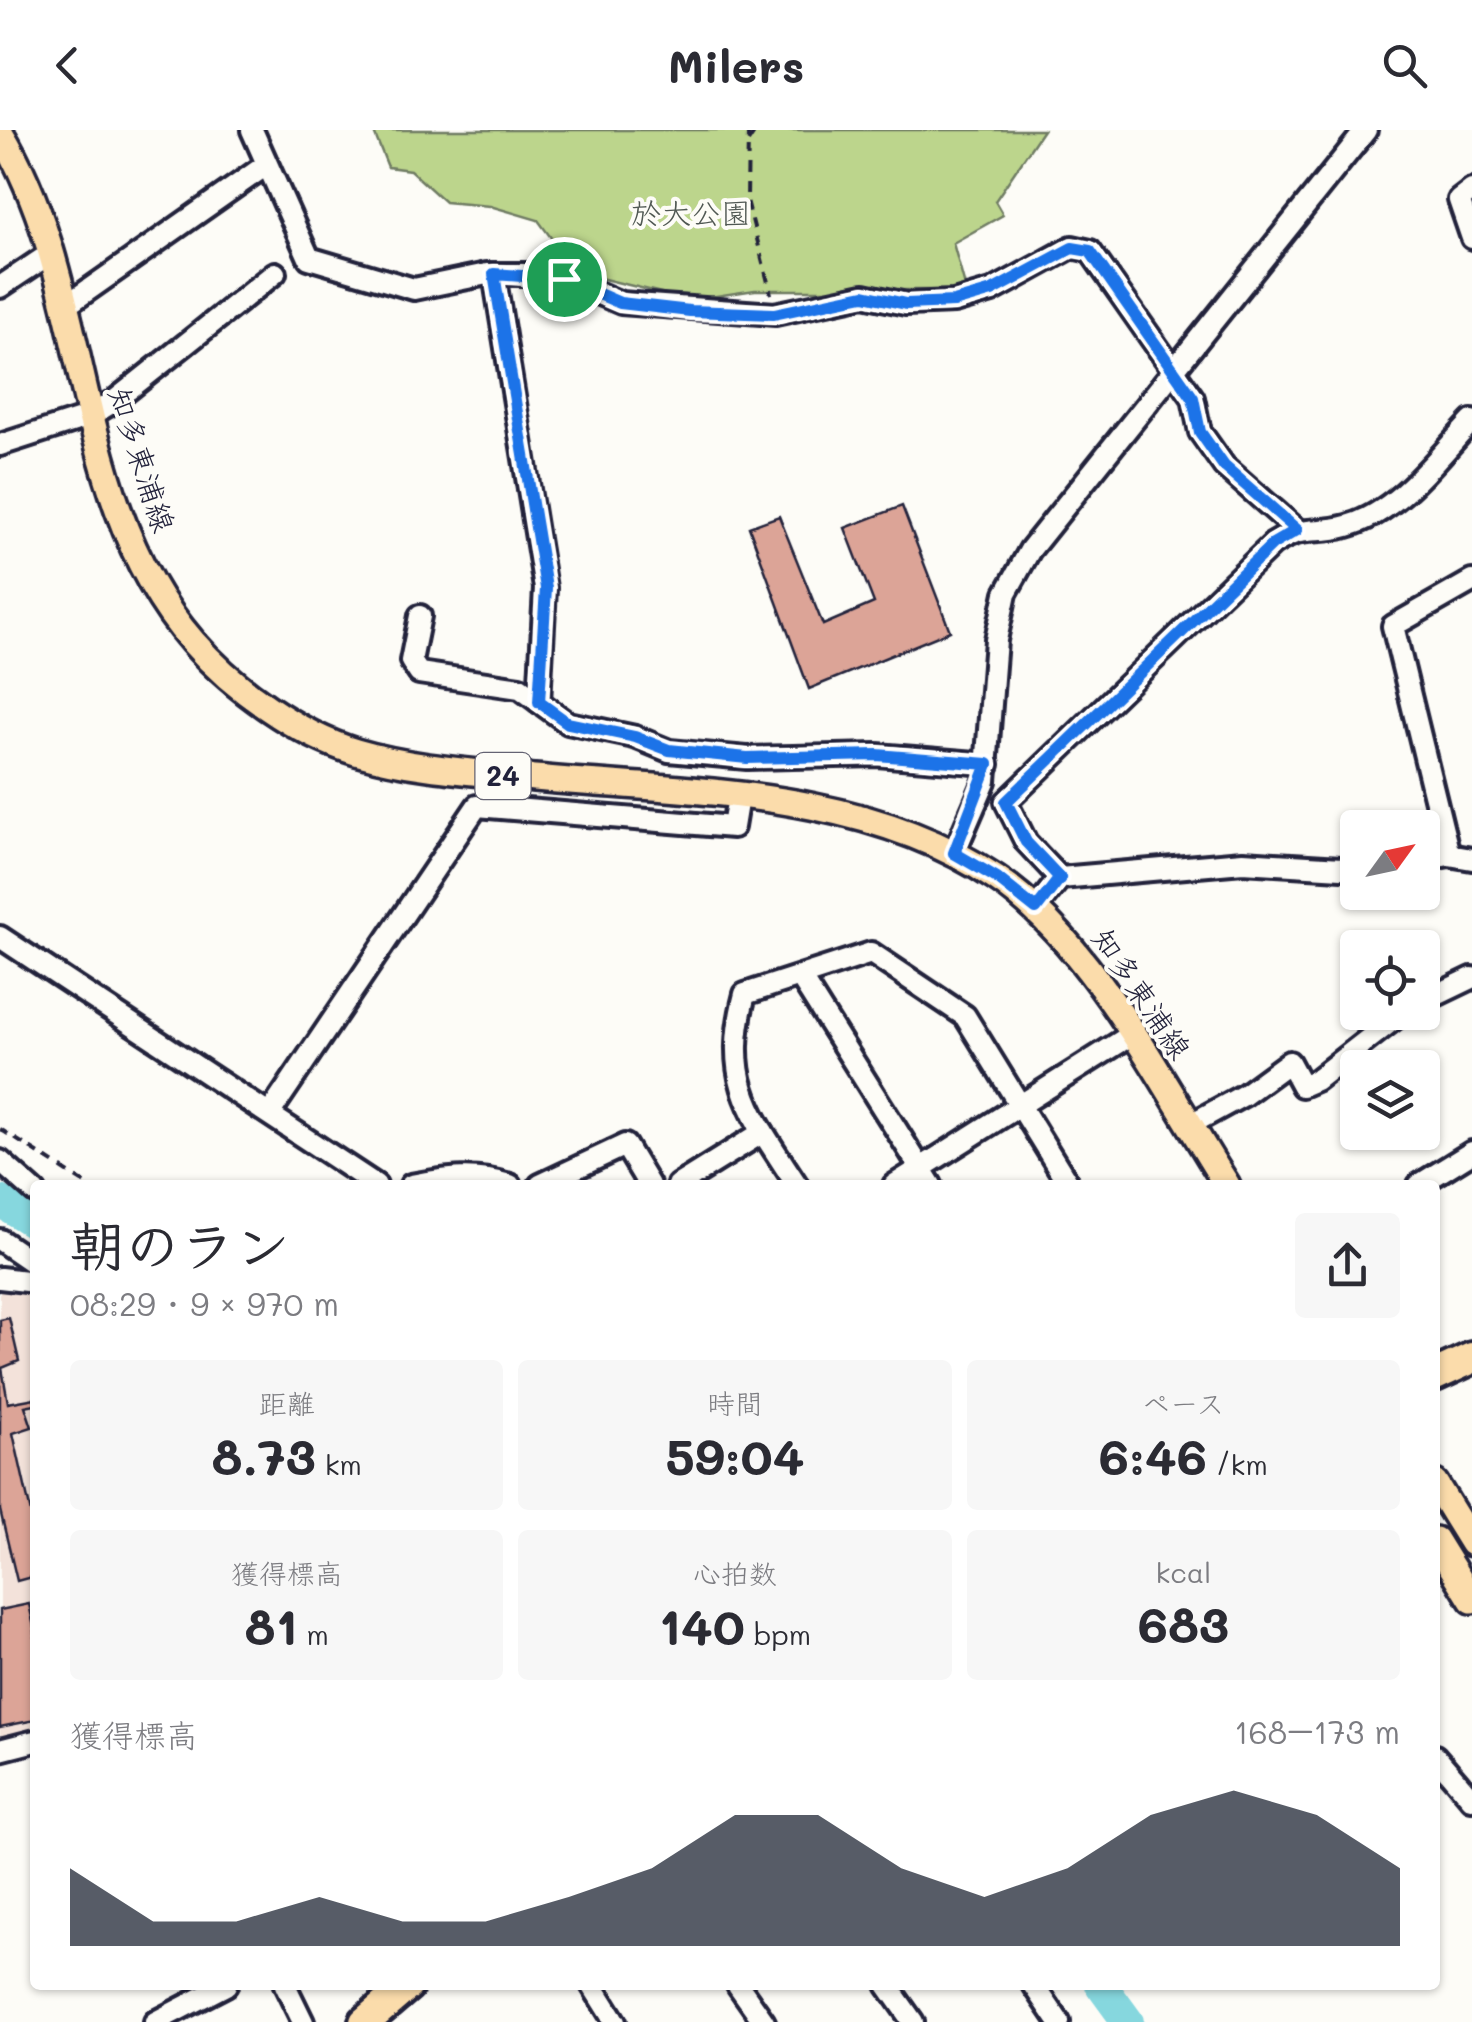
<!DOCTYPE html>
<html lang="ja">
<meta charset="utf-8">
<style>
body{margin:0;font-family:Mali,"Klee One",sans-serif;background:#f7f7f7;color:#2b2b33;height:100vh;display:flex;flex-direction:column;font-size:38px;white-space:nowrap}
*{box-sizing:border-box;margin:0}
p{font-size:32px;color:#7c7c81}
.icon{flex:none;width:55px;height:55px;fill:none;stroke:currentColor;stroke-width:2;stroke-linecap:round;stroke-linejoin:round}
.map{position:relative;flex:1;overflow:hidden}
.side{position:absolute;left:30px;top:1050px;width:1410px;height:810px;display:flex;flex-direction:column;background:#fff;border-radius:10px;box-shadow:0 2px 8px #0004}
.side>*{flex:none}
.needle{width:65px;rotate:57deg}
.tools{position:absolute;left:1340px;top:680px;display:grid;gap:20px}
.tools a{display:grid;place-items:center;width:100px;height:100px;border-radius:10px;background:#fff;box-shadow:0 2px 8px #0004;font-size:50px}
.pin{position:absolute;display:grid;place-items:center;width:85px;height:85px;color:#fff;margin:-42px;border:5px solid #fff;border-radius:50%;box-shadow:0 2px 10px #0007}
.round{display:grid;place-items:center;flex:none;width:105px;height:105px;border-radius:10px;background:#f7f7f7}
.headline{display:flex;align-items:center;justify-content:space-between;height:170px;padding:0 40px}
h1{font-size:55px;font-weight:800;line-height:75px}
.stats{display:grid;grid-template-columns:repeat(3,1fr);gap:15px;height:170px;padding:10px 40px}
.stats div{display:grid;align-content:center;border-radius:10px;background:#f7f7f7;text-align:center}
.stats b{font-size:50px;font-weight:800}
.stats small{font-size:28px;font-weight:400}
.stats p{font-size:28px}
.chart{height:280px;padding:20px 40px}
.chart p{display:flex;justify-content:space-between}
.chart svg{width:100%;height:180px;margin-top:10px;fill:#111827;opacity:.7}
header{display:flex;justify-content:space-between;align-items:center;height:130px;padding:0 40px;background:#fff;font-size:45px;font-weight:800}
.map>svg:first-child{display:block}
.built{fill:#f3e2da}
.green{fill:#bcd58c;stroke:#6f7c64;stroke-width:2.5}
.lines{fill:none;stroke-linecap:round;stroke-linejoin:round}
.river{stroke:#86d7de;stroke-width:32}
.building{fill:#dca497;stroke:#22223b;stroke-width:2.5}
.minor-casing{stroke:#22223b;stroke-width:28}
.major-casing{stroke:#22223b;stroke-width:32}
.highway-casing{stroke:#22223b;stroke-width:38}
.path{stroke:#22223b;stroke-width:4;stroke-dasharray:10 8;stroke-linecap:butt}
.minor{stroke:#fdfcf7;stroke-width:20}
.major{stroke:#fbdcab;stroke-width:25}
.highway{stroke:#fbdcab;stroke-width:30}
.route-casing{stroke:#fff;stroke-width:20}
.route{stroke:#1a73e8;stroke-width:12}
.labels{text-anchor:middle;stroke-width:8;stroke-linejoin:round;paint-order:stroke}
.shield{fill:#fdfcf7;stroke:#646373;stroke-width:2.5}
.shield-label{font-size:28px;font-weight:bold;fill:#22223b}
.park-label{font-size:30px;fill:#505853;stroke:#fdfcf7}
.street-label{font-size:30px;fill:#22223b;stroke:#fdfcf7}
</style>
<header><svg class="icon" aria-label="back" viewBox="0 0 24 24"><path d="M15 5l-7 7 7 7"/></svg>Milers<svg class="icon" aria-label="search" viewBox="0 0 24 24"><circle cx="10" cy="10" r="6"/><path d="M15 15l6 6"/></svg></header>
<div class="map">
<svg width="1472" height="1892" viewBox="0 0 1472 1892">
<rect width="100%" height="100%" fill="#fdfcf7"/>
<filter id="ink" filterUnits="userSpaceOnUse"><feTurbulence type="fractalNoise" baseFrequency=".01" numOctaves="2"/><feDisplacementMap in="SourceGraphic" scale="20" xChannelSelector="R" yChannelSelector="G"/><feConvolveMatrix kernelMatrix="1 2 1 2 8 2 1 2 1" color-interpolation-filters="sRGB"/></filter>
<g filter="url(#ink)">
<polygon class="built" points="0,1148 35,1152 35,1603 0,1608"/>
<polygon class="green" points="373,0 1043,0 995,71 1003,85 953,113 966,160 755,160 690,170 600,148 566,128 538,90 490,76 445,72 410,40 388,37"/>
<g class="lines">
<g class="river">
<polyline points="0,1071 35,1093"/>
<polyline points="1101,1855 1128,1892"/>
</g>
</g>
<g class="building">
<polygon points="902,376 950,501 809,559 749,397 779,386 823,495 874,473 845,398"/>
<polygon points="9,1188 19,1231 2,1238 8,1273 35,1268 35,1274 25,1276 32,1297 13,1303 35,1401 35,1446 17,1451 0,1380 0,1190"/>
<polygon points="29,1474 35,1502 35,1590 0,1597 0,1480"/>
</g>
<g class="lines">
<g class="minor-casing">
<g id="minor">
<polyline points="252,0 309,128 414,159 487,144 530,144 565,149 621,173 775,184 864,165 906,174 954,172 992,161 1072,117 1090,121 1193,268 1200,302 1224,336 1297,400"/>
<polyline points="1472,60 1459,70 1472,108"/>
<polyline points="494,144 545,458 539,572"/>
<polyline points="0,157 51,123"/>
<polyline points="64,177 266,35"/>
<polyline points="0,315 90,286 113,272 275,143"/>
<polyline points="420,486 411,531 419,543 520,558 568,593 635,607 669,621 747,628 877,625 988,634"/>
<polyline points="954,723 985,651 996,510 1006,463 1030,420 1366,0"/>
<polyline points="1449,725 1393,496 1472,451"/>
<polyline points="1422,730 1449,725 1472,729"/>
<path d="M 1060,748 L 1026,712 L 1006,672 L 1273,414 C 1307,393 1315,405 1347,396 C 1397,383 1438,327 1472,291"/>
<polyline points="1035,779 1060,748 1243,732 1358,739"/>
<polyline points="0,807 376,1055"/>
<polyline points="801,848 931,1055"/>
<polyline points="1422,872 1472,848"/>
<polyline points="270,983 477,676 733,697 738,667"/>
<polyline points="1189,995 1244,965 1289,932 1302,956 1316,950 1403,882"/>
<polyline points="0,1031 35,1062"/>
<path d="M 411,1055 C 448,1048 474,1044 510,1055"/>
<polyline points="540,1055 625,1015 649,1055"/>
<polyline points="678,1055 763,1002"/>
<path d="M 797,1055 C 751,984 722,952 745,864 L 871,823 L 965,886 L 1069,1055"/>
<polyline points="894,1055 1131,905"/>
<polyline points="1419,1055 1472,1022"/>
<polyline points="0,1110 35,1134"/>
<polyline points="0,1148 35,1152"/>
<polyline points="0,1620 35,1611"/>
<polyline points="1435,1626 1472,1669"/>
<polyline points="285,1855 303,1892"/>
<polyline points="592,1855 615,1892"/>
<polyline points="738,1855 764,1892"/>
<polyline points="887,1855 913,1892"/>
<polyline points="1034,1855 1059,1892"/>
<polyline points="155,1892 226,1855"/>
</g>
</g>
<g class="major-casing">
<g id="major">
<path d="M 0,2 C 95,159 68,369 193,512 C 233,558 297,604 356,622 C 414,639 475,642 534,648 C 689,662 862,658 996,748 C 1091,811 1165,958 1227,1055"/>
<polyline points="1435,1353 1472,1413"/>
<polyline points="1435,1410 1472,1470"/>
</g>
</g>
<g class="highway-casing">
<g id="highway">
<polyline points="1435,1245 1472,1228"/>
<polyline points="365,1892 408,1855"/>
</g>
</g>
<g class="path">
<polyline points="748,0 747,70 771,164"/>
<polyline points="748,12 756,0"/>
<polyline points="0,999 88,1055"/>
</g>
<use href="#minor" class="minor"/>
<use href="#major" class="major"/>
<use href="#highway" class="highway"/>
</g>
</g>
<g class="lines" filter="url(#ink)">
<g class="route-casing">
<polygon id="route" points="1072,118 1090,121 1193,268 1200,302 1224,336 1297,400 1273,414 1006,672 1026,712 1060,748 1036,779 997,748 954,723 988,634 877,625 747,628 669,620 635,607 568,593 539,572 546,458 494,144 564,149 620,173 690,181 774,184 864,165 906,174 954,172 992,161"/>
</g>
<use href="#route" class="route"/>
</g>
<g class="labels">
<rect class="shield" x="475.5" y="623" width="55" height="46" rx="8"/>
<g class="shield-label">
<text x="503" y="656">24</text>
</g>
<g class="park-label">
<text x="691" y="94">於大公園</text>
</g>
<g class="street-label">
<text transform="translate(141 330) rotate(72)" y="10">知多東浦線</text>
<text transform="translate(1141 864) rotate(56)" y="10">知多東浦線</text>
</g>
</g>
</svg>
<div class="tools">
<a><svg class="needle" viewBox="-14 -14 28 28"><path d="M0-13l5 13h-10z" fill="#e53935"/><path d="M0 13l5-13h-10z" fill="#7c7c81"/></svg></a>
<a><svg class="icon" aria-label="locate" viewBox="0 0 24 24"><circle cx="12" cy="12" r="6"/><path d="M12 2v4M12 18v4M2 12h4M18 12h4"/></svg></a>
<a><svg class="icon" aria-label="layers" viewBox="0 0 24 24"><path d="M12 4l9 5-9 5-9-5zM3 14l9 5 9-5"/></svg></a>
</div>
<div class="pin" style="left:564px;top:149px;background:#1e9e55"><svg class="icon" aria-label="arrive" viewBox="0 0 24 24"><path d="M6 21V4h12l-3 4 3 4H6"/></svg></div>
<section class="side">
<div class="headline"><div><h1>朝のラン</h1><p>08:29 · 9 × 970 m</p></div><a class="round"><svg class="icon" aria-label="share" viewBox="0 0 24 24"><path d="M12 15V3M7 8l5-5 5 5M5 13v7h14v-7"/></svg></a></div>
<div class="stats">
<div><p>距離</p><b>8.73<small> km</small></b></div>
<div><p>時間</p><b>59:04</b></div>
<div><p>ペース</p><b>6:46<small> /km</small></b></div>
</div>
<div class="stats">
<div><p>獲得標高</p><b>81<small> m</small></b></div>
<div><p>心拍数</p><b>140<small> bpm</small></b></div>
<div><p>kcal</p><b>683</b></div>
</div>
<div class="chart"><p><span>獲得標高</span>168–173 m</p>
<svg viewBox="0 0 160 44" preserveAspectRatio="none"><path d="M0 44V25L10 38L20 38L30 32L40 38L50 38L60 32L70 25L80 12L90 12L100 25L110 32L120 25L130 12L140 6L150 12L160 25V44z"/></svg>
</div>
</section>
</div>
